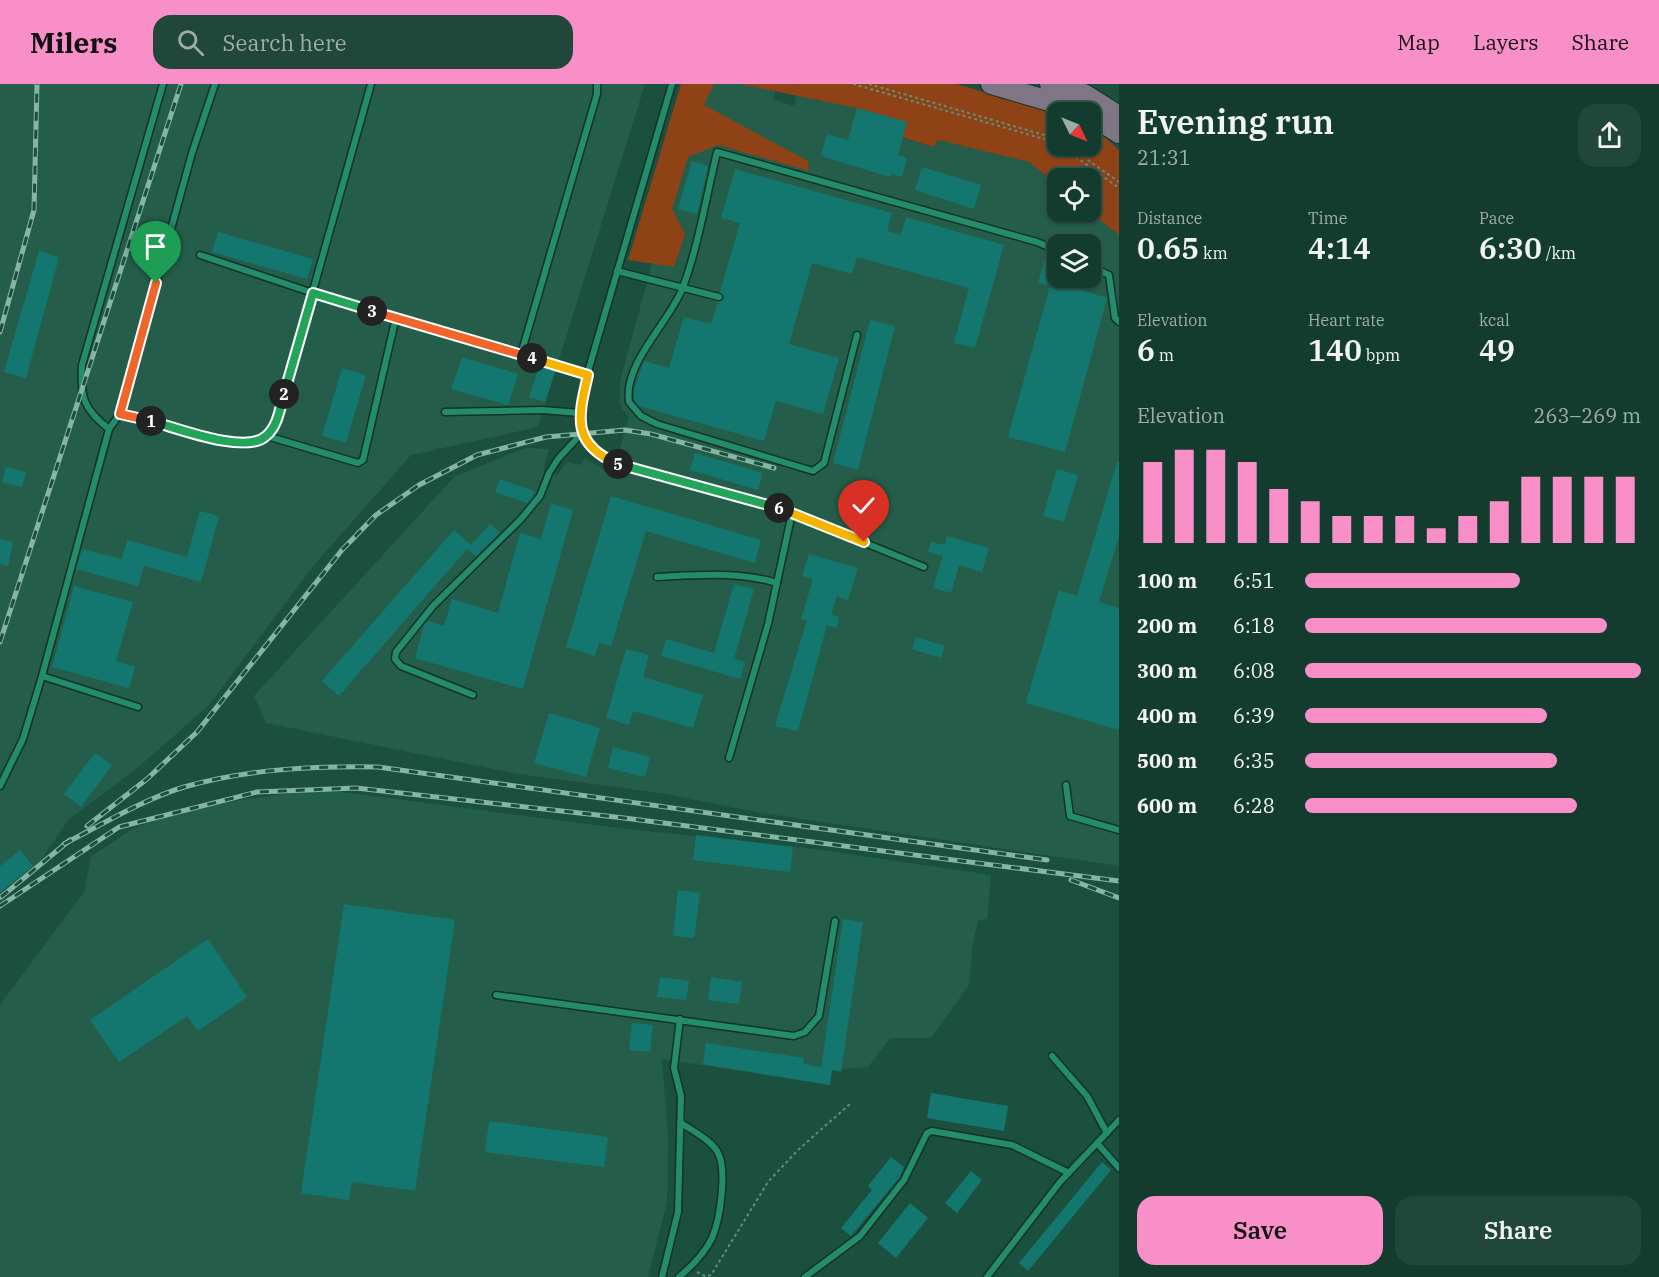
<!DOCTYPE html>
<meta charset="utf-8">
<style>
body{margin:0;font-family:"IBM Plex Serif",serif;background:#21473a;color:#f1f3f6;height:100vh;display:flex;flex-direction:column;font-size:22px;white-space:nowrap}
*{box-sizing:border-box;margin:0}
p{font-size:20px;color:#9dadaa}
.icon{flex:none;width:33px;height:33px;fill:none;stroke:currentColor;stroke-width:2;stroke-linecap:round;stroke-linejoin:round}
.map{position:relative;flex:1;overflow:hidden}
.drawer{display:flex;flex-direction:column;background:#143c2e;width:540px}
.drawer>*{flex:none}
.needle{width:39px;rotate:133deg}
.controls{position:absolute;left:1047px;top:18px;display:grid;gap:12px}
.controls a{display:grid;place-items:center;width:54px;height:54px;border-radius:12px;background:#143c2e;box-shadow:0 2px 4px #0004,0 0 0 2px #33564a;font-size:30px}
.pin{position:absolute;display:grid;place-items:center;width:51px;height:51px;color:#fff;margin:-62px -26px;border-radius:50% 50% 50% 0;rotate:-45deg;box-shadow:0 0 6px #0007}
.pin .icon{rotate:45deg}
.km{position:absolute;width:30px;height:30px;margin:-15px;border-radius:50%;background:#222;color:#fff;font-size:16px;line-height:30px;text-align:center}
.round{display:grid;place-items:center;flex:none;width:63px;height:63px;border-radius:18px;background:#21473a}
.head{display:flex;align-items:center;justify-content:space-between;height:102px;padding:0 18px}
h1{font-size:33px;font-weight:600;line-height:45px}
.metrics{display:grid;grid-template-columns:repeat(3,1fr);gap:9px;height:102px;padding:6px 18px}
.metrics div{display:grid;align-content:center}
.metrics b{font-size:30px;font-weight:600}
.metrics small{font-size:16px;font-weight:400}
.metrics p{font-size:16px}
.chart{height:168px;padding:12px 18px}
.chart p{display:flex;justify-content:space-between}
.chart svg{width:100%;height:108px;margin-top:6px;stroke:#f98fc9;stroke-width:6}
.action{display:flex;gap:12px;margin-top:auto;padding:12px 18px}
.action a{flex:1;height:69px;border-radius:18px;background:#f98fc9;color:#111;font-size:24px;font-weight:600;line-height:69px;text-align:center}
.action a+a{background:#21473a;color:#f1f3f6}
ul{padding:0 18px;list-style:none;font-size:20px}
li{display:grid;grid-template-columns:96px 72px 1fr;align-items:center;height:45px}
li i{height:15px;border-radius:8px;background:#f98fc9}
header{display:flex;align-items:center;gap:36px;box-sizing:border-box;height:84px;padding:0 30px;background:#f98fc9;color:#111}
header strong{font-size:28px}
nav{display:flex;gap:33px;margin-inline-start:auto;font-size:21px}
.search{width:420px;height:54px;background:#21473a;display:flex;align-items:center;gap:15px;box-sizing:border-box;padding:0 21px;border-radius:18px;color:#9dadaa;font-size:22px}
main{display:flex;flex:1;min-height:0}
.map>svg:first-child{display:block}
.built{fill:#245e4a;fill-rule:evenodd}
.green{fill:#8f4215}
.building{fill:#13776f}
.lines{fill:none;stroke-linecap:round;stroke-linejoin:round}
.lane-casing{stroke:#133227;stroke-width:9}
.primary-casing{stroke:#133227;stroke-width:22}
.path{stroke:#5e8f7d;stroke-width:2;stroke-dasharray:3 3;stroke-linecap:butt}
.lane{stroke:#238c6b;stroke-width:6}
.primary{stroke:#7e7684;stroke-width:20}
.rail-casing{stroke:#86b5a3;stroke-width:5}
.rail{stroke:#1b503e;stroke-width:3;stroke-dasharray:9;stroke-linecap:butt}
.split-1-casing{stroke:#fff;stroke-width:12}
.split-2-casing{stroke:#fff;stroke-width:12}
.split-3-casing{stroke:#fff;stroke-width:12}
.split-4-casing{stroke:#fff;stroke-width:12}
.split-5-casing{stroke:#fff;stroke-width:12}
.split-6-casing{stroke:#fff;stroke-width:12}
.split-7-casing{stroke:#fff;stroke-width:12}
.split-1{stroke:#f0652b;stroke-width:8}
.split-2{stroke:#22a559;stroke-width:8}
.split-3{stroke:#22a559;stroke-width:8}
.split-4{stroke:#f0652b;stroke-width:8}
.split-5{stroke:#f5b400;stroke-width:8}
.split-6{stroke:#22a559;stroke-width:8}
.split-7{stroke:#f5b400;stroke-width:8}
</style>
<header>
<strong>Milers</strong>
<div class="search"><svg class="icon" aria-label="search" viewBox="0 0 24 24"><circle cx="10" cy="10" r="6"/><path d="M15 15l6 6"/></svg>Search here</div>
<nav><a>Map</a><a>Layers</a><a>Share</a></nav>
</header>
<main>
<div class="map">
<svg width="1119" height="1193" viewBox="0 0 1119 1193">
<rect width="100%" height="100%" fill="#1b503e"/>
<g class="built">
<polygon points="0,0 645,0 538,343 411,371 314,481 209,621 134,687 69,735 40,777 0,809"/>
<path d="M 701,0 L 776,0 L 774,16 L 794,22 L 797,5 L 907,38 L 903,54 L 933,63 L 938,56 L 1029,78 L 1057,101 L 1058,128 L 1090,128 L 1119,151 L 1119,782 L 762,729 L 667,710 L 519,690 L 266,639 L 254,612 L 455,392 L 526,364 L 549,365 L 543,387 L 557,391 L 567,378 L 581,381 L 584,374 L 613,390 L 629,332 L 622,325 L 620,317 L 620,297 ZM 1058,160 L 1090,160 L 1090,194 L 1058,194 Z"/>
<polygon points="309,707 342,708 618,744 815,765 991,791 987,835 978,836 972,865 969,901 931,954 890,954 868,983 832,986 830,1001 662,975 668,1054 667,1118 648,1193 0,1193 0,921 84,808 91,773 132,745 173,730 234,717"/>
</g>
<g class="green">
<polygon points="681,0 714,0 704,21 808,77 809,87 718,61 688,73 672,125 685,150 674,183 628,176"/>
<polygon points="740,0 956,0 1054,28 1057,30 1058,62 1090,62 1091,46 1107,55 1119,66 1119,151 1090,128 1090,94 1058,94 1057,101 1029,78 938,56 933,63 902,53 907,38 857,24"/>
</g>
<g class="building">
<polygon points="857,24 907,38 898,71 907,74 902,93 891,90 890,93 821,72 827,50 848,56"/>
<polygon points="692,77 708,82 697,130 678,125"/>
<polygon points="922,83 981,101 974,125 915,106"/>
<polygon points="735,85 892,129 887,147 901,151 906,133 1004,161 975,264 954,259 969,204 857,173 852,190 812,179 789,260 839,274 823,330 776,317 764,357 639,322 634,316 634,306 644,277 669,284 684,233 711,240 718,218 724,215 720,208 740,139 721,134"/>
<polygon points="218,148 313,175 307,195 212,168"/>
<polygon points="39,167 59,173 26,294 4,288"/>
<polygon points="1045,175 1058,178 1058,194 1084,194 1081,206 1107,214 1065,368 1008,353 1050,202 1038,199"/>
<polygon points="870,236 895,242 858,386 833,379"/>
<polygon points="462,273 518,290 508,321 451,305"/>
<polygon points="539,283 555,287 545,318 529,313"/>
<polygon points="342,284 366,291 346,359 322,352"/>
<polygon points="695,369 763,389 758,406 690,386"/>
<polygon points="1117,378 1119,379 1119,452 1099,518 1119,524 1119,646 1026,619 1059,506 1077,512"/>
<polygon points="6,383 26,388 22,403 2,398"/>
<polygon points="1057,385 1078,391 1064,438 1043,432"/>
<polygon points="500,395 534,407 532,414 527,419 495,408"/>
<polygon points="611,412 761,456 755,479 646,447 611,562 599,558 595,572 566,563"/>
<polygon points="551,420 573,426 523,605 415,574 424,541 428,537 444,542 452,515 498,529 520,449 541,455"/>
<polygon points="200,427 219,432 201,498 144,482 138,502 76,485 82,465 122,475 127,456 187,473"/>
<polygon points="490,440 500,449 476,472 467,465 339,612 322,597 454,446 471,461"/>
<polygon points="947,452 989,464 982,488 959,481 951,509 933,504 943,472 928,468 931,458 945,461"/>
<polygon points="0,455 13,458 8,482 0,480"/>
<polygon points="809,470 858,484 848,516 837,512 831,530 839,533 836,544 827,541 798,647 775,642 807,536 801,535 813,495 802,492"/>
<polygon points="734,500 754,505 734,575 745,578 740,595 661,572 666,555 714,569"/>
<polygon points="74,502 133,518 116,577 135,583 129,604 52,583"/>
<polygon points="916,553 945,562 941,574 912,565"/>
<polygon points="626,565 649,571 643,593 703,611 693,644 633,627 629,641 606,634"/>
<polygon points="549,629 600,644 586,693 534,679"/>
<polygon points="613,663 650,673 645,693 608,684"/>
<polygon points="95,669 112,681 81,723 64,710"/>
<polygon points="696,751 793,763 790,788 693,776"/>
<polygon points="20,766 33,782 0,809 0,782"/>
<polygon points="678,806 700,809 694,854 673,852"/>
<polygon points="344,820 455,836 415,1107 352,1098 349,1116 301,1109"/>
<polygon points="843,835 863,838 841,988 832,986 830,1001 703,980 706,959 804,974 803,980 821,983"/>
<polygon points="208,855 247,913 198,947 187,932 119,978 90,936"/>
<polygon points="660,893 689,897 686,916 657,913"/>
<polygon points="711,893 742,898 739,920 708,916"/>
<polygon points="632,939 653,941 650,968 629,966"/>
<polygon points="931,1009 1008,1022 1004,1047 927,1034"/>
<polygon points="489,1037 608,1053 604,1083 485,1068"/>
<polygon points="891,1073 904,1083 900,1093 851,1152 841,1144 872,1106 868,1102"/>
<polygon points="1102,1078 1111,1086 1028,1187 1019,1179"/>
<polygon points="971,1087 982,1096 957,1129 945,1119"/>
<polygon points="910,1119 928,1134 896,1174 878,1159"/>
</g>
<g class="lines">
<g class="lane-casing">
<g id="lane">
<path d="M 672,0 L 587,291 C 577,339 573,360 623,383 L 764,419 L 792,429 L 768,540 L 729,674"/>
<polyline points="200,171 313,209 587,291"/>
<polyline points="1090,182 1109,191 1115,234 1119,238"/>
<polyline points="617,187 719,213"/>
<path d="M 857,251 L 824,379 L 813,387 L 657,340 L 641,332 L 629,318 C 623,279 670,238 683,203 C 698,163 707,110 717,68 L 1037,158 L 1058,167"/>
<polyline points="521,270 597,10 597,0"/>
<polyline points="445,328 543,326 579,329"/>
<path d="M 120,330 L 242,361 C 261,358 267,352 277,335 L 371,0"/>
<path d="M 109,345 C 83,325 80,312 82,281 L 163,0"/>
<polyline points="267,352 358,379 363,376 396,233"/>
<polyline points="792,429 924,483"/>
<path d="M 657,493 C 697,491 738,487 777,499"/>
<polyline points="42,592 138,623"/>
<polyline points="473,611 401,582 395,575 396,568 433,522 521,435 540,412 549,389 558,375 582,349"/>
<polyline points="1066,701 1070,732 1119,746"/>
<polyline points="0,702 23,655 42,592 109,345 120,330 192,69 215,0"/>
<polyline points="496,911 794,952 805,948 819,932 835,837"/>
<polyline points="1052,972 1087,1012 1107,1049"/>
<polyline points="1097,1059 1119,1084"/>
<polyline points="662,1193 678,1128 681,1012 674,984 680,935"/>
<path d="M 679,1193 C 692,1182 705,1169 712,1154 C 720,1136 728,1084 717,1067 C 709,1055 693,1047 681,1039"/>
<polyline points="805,1193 860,1152 904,1096 927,1049 932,1047 1012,1061 1069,1089"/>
<polyline points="987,1193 1060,1098 1119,1036"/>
</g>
</g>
<g class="primary-casing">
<g id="primary">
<polyline points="991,0 1087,28"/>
<polyline points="1050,0 1084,10 1119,32"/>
<polyline points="1090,31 1119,49"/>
</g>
</g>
<g class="path">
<polyline points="853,0 1058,59"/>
<polyline points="869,0 1058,55"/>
<polyline points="1061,62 1119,104"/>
<polyline points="1068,62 1119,98"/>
<polyline points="697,1188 705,1192 711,1191 768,1098 798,1066 851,1019"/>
</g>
<use href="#lane" class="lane"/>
<use href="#primary" class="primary"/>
<g class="rail-casing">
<g id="rail">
<polyline points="0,248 34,126 37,0"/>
<polyline points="0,558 181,0"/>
<polyline points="87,742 147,695 197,648 342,466 376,431 419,401 477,371 546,353 625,346 651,350 774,384"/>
<path d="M 64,760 C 101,741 144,715 184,703 C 247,685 312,682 378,683 L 1047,776"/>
<polyline points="1071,796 1119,814"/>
<polyline points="1,813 70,756"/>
<polyline points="0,822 119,743 257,708 356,704 624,734 1119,797"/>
</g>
</g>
<use href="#rail" class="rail"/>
</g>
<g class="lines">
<g class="split-1-casing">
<polyline id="split-1" points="151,337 120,330 156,199"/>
</g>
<g class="split-2-casing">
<path id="split-2" d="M 151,337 C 177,344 246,371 266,352 C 278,342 280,324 284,310"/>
</g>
<g class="split-3-casing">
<polyline id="split-3" points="284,310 313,209 372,227"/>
</g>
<g class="split-4-casing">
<polyline id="split-4" points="372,227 532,274"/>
</g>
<g class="split-5-casing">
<path id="split-5" d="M 532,274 L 588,291 C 578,333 571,360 618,380"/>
</g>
<g class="split-6-casing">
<polyline id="split-6" points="618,380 779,424"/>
</g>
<g class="split-7-casing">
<polyline id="split-7" points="779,424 864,458"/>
</g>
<use href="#split-1" class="split-1"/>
<use href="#split-2" class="split-2"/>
<use href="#split-3" class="split-3"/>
<use href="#split-4" class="split-4"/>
<use href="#split-5" class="split-5"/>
<use href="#split-6" class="split-6"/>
<use href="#split-7" class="split-7"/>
</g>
</svg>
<div class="controls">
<a><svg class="needle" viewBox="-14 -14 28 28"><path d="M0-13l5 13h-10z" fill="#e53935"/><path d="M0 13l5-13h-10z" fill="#9dadaa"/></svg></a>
<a><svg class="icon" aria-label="locate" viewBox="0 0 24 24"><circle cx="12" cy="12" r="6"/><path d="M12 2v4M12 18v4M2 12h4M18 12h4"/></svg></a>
<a><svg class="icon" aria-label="layers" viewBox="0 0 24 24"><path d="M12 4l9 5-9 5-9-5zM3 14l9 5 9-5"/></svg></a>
</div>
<div class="pin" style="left:156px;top:199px;background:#1e9e55"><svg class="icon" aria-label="arrive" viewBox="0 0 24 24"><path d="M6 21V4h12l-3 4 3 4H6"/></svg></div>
<div class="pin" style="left:864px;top:458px;background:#d93025"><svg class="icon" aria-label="check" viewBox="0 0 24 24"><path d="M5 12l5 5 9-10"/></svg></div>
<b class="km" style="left:151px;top:337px">1</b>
<b class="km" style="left:284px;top:310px">2</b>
<b class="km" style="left:372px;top:227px">3</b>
<b class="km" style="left:532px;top:274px">4</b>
<b class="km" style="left:618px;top:380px">5</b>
<b class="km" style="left:779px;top:424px">6</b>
</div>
<section class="drawer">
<div class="head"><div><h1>Evening run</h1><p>21:31</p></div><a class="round"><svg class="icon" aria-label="share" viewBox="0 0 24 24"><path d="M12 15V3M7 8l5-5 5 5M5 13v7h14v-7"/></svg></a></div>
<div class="metrics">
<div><p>Distance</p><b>0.65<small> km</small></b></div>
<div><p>Time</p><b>4:14</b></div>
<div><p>Pace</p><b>6:30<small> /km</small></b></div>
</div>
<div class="metrics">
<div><p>Elevation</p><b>6<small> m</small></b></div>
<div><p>Heart rate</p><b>140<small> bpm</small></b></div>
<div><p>kcal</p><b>49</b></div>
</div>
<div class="chart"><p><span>Elevation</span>263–269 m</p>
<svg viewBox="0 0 160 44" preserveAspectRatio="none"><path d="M5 44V11M15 44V6M25 44V6M35 44V11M45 44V22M55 44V27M65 44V33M75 44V33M85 44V33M95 44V38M105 44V33M115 44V27M125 44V17M135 44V17M145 44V17M155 44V17"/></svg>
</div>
<ul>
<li><b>100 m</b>6:51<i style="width:64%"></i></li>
<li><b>200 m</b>6:18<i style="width:90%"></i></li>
<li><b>300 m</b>6:08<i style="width:100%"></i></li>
<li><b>400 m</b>6:39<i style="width:72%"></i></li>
<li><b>500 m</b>6:35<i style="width:75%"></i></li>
<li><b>600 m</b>6:28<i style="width:81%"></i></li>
</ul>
<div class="action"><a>Save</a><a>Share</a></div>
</section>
</main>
